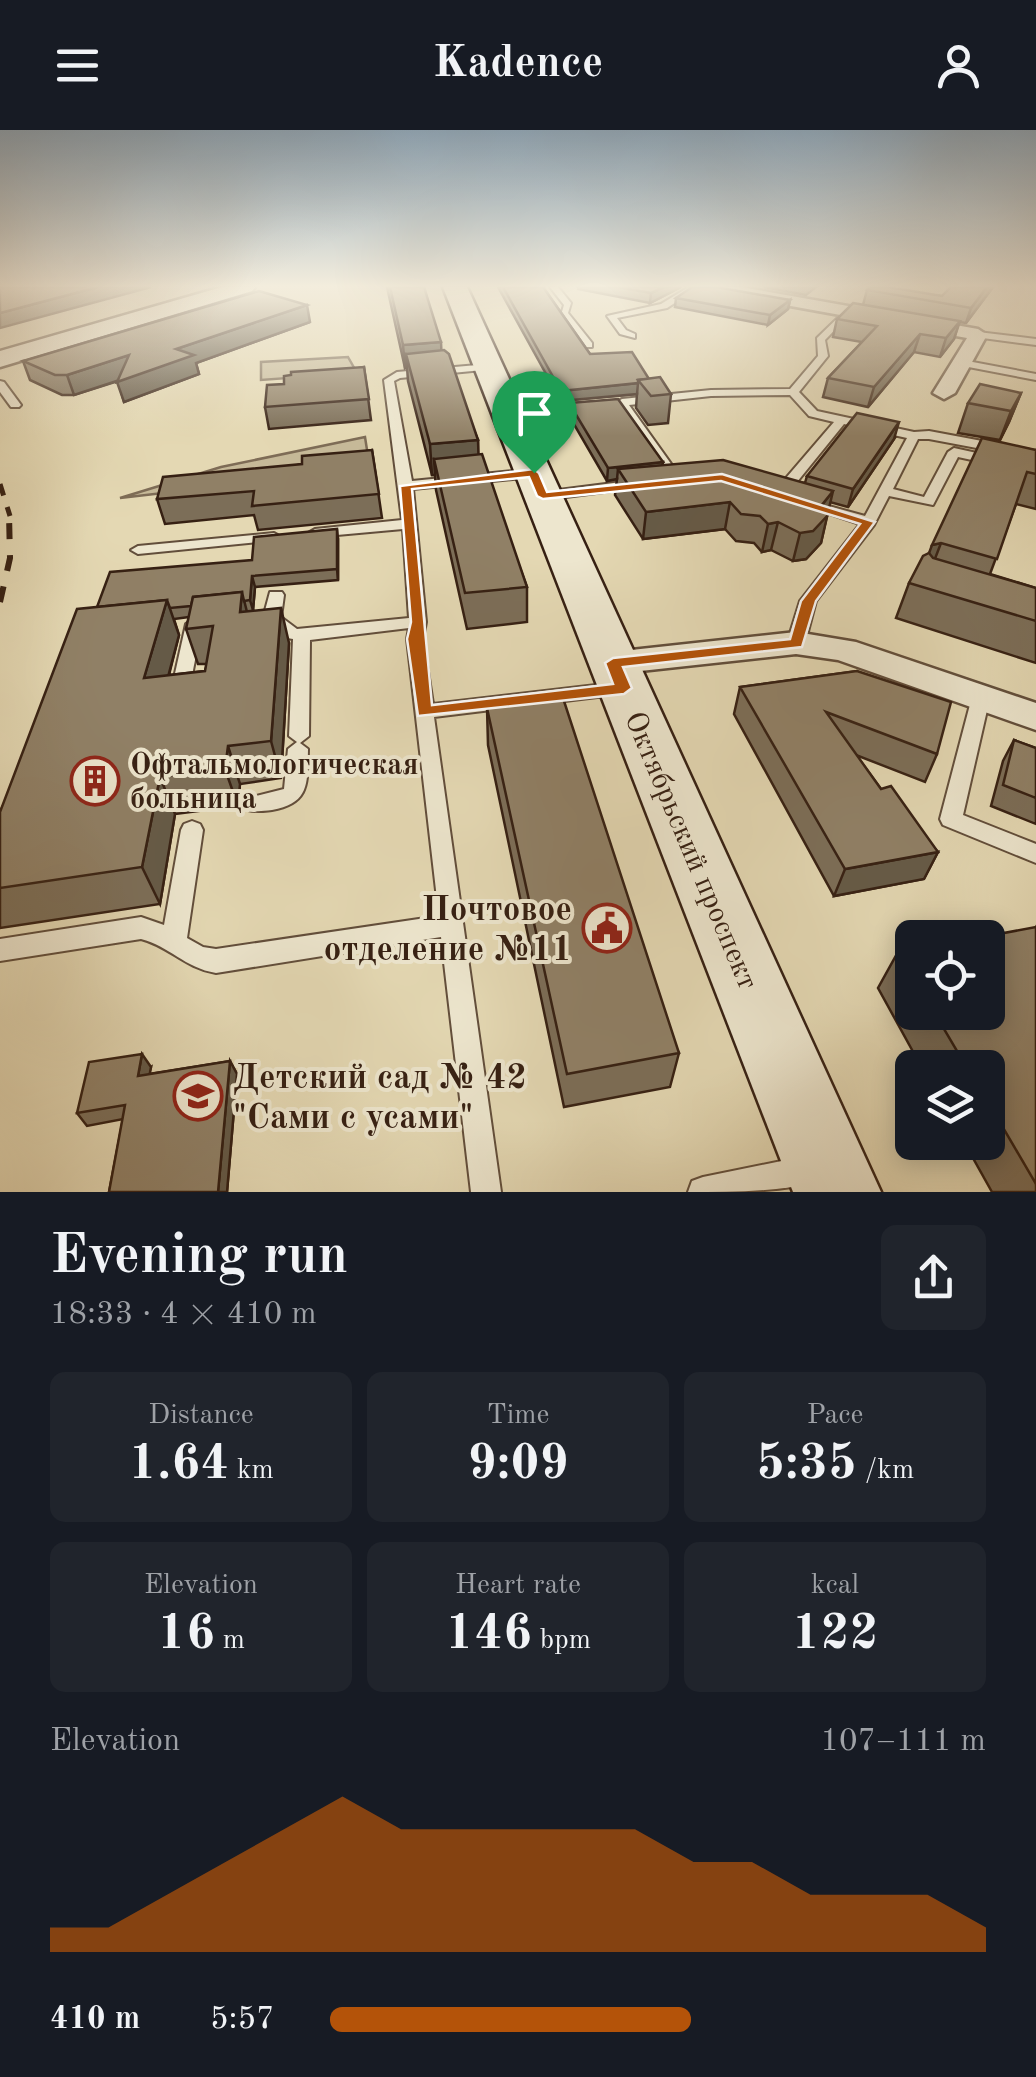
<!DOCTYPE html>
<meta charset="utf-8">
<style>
body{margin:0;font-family:"Old Standard TT",serif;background:#20242c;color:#f1f3f6;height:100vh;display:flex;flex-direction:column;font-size:38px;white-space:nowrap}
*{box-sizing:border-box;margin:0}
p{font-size:32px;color:#9ea1a6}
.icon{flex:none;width:55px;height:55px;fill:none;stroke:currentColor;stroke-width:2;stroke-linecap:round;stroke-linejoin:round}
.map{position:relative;height:1062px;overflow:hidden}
.details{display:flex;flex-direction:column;background:#171b24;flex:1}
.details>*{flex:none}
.controls{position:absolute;left:895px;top:790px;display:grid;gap:20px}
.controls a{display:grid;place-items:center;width:110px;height:110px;border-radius:15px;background:#171b24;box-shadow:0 5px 25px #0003;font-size:50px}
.pin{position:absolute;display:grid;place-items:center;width:85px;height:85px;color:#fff;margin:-102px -42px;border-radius:50% 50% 50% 0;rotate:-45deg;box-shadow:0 0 10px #0007}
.pin .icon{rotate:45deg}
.round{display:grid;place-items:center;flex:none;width:105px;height:105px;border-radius:15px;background:#20242c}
.head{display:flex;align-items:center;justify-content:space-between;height:170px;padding:0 50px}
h1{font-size:55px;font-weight:600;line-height:75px}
.stats{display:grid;grid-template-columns:repeat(3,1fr);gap:15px;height:170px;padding:10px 50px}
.stats div{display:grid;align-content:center;border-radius:15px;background:#20242c;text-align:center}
.stats b{font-size:50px;font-weight:600}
.stats small{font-size:28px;font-weight:400}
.stats p{font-size:28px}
.chart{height:280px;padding:20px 50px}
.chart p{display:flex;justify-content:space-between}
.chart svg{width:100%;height:180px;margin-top:10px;fill:#b45309;opacity:.7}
ul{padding:0 50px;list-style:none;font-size:32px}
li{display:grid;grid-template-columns:160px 120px 1fr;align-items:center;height:75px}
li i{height:25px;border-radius:12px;background:#b45309}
header{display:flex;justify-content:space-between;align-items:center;height:130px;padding:0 50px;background:#171b24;font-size:45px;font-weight:600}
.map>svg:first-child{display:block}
.green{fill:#c6b998;stroke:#7e6c56;stroke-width:2.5}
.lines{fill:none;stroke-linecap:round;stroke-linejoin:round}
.service-casing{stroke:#624e3b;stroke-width:4}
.minor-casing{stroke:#624e3b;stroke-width:5}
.tertiary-casing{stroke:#624e3b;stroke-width:5}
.secondary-casing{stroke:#362013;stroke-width:5}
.service{fill:#ede6ce;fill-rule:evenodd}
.minor{fill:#ede6ce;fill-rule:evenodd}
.tertiary{fill:#ede6ce;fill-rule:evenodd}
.secondary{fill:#ede6ce;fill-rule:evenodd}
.rail-far1{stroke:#362013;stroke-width:5;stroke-dasharray:12 12;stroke-linecap:butt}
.rail{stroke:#362013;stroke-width:6;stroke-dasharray:16 16;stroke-linecap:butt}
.wall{fill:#7c6e58;stroke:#362013;stroke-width:2.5;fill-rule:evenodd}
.shaded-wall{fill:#655a47;stroke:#362013;stroke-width:2.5}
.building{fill:#908066;stroke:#362013;stroke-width:2.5}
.route{fill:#b45309;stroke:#fff;stroke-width:2.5;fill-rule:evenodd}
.labels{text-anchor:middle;stroke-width:8;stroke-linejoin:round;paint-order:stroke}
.poi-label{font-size:30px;font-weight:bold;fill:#362013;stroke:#ede6ce;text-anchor:start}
.street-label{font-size:30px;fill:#362013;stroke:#ede6ce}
.near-poi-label{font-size:35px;font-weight:bold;fill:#362013;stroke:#ede6ce;text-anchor:end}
</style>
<header><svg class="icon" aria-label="menu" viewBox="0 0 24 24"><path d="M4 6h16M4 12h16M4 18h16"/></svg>Kadence<svg class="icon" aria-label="person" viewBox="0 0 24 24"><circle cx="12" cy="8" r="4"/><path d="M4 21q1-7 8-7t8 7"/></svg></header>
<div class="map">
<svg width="1036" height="1062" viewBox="0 0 1036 1062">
<rect width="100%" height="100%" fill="#e4d8b3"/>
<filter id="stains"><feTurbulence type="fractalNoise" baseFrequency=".002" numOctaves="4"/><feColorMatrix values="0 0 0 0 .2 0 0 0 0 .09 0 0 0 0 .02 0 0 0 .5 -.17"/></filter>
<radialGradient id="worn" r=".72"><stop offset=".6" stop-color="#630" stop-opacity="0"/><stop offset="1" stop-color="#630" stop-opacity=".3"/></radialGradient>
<g class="green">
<polygon points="348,227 357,243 261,250 261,232"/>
<polygon points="365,307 370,339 120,368 221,337"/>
</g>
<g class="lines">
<g class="service-casing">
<g id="service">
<polygon points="550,157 558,157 571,173 568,183 592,213 592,217 586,217 561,185 564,175"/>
<polygon points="689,157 699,157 667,178 617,188 626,200 635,204 635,208 620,204 607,186 661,174"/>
<polygon points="848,178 851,183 825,210 828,226 799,262 817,281 914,302 929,301 1036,321 1036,329 929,309 918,309 893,359 924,367 948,322 954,318 1036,336 1036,344 958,327 933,375 889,366 874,395 816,471 805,513 796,518 787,513 800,471 860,394 800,374 807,370 865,386 907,308 844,294 784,368 774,368 774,362 834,292 809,286 790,265 711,266 629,275 679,345 686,349 681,353 671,353 617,272 622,269 711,260 790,259 818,226 817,208"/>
<polygon points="978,202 1036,209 1036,215 975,207 975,203"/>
<polygon points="962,230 1036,244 1036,250 958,235 958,231"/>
<path d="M 489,234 L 494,237 L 493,239 L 400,248 L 394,251 L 412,351 L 533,339 L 539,343 L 533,347 L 413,359 L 426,492 L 423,509 L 433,574 L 622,552 L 631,558 L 622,564 L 434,587 L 501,1062 L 471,1062 L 441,807 L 216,843 C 185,838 169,816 141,809 L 0,831 L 0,809 L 141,787 L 164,795 L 181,700 L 184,694 L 192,691 L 200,694 L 203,700 L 187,808 L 203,817 L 216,819 L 439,786 L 407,509 L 409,498 L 310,510 L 309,606 L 300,613 L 308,619 C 307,652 311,673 272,680 C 262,681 257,682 248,680 L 244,674 L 248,668 L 284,659 L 288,619 L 297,612 L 289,606 L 293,509 L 287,508 L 263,488 L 270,462 L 282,462 L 284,465 L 281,487 L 297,499 L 409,488 L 403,399 L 315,407 L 308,403 L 315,399 L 402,390 L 384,250 L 397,242 Z"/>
<polygon points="0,251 4,252 21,275 19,277 11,277 0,262"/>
<polygon points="592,272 596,273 596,277 508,286 502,283 508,280"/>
<polygon points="637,350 642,351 642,357 543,370 536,366 543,362"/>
<polygon points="274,403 281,407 279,410 138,424 131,420 138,416"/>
<polygon points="194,489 202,494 188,566 179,572 170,566 186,494"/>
<polygon points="981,561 990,567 963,685 1036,714 1036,733 943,695 940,689 972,567"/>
<path d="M 806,1026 L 817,1030 L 821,1041 L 817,1052 C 777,1062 730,1062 688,1062 L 692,1051 L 703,1047 Z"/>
</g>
</g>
<g class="minor-casing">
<g id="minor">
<polygon points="705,157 741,157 978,199 987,205 955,263 944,269 933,263 967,208 713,162"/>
<polygon points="796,502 856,512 1036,573 1036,600 838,530 796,524 613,544 601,541 595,533 601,525 613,522"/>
</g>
</g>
<g class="tertiary-casing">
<polygon id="tertiary" points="222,157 255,157 252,161 0,237 0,221"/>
</g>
<g class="secondary-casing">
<polygon id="secondary" points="443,157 467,157 881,1062 793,1062"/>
</g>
<use href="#service" class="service"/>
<use href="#minor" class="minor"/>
<use href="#tertiary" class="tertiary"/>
<use href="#secondary" class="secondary"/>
<polyline class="rail-far1" points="0,354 10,386"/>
<polyline class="rail" points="0,472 10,428 9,384"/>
</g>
<g class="wall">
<polygon points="387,157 424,157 441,220 478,310 478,325 527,457 527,492 467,499 436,360 435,345 432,345 408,251 407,237 405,238"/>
<polygon points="498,157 543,157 590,224 649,249 671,264 668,293 648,295 636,278 637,264 561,271"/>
<polygon points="578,157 681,157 650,173 578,159"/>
<polygon points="764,157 816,157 806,165"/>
<polygon points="993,157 966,193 959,192 954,209 940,227 914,222 868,277 823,267 828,248 862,212 833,207 837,189 863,175 867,160 942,166"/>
<polygon points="676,168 790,170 788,179 768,195 675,177"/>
<polygon points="310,192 196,233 199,244 124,272 118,251 74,265 62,265 30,250 23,231"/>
<polygon points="364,237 371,290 269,299 265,277 284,254"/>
<polygon points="1021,263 1009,292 1000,310 958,303 968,273"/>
<polygon points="569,273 663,332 662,335 805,353 807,346 894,309 848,377 830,372 821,413 806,429 793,431 771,420 762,422 754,413 736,411 725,399 643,409 615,365 617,349 607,351 568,284"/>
<polygon points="372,320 382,388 258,400 254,385 165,394 157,369 302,334"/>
<polygon points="1036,320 1036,379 1016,374 990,444 1036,458 1036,533 896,488 909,453 929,423"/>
<path d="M 338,409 L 338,450 L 255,457 L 253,480 L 289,513 L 281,648 L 240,654 L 238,676 L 175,684 L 160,774 L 0,798 L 0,682 L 97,477 L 252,430 ZM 189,487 L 186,499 L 198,534 L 207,534 L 205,541 L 169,545 L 179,505 L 174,489 Z"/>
<polygon points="857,541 937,624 925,652 856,625 881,659 938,722 924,749 834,766 734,584 740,557"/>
<polygon points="487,578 679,923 670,957 564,977 488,615"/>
<polygon points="1014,610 1036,618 1036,694 991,676 1003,631"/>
<polygon points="1036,797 1036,1062 992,1062 964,1012 988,1012 988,938 922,938 878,858 898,822 912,820 912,882 988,882"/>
<polygon points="230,931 237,944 227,1062 109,1062 123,989 87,996 77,983 151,937 149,944"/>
</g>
<g class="shaded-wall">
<polygon points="98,157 151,157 0,198 0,183"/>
<polygon points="664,157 681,157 650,173 651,163"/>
<polygon points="987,157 993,157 966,193 971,178"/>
<polygon points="790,170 788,179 768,195 770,185"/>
<polygon points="307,175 310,192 196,233 199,244 124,272 117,252 176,219"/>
<polygon points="960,191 954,209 940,227 946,208"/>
<polygon points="920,204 914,222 868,277 874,257"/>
<polygon points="441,212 442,234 406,224 407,237 405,238 403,215"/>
<polygon points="129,225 135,245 74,265 67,245"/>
<polygon points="638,253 637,264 561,271 561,261"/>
<polygon points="1021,263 1009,292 1000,310 1011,281"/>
<polygon points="899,292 894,309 848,377 853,359"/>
<polygon points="478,310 479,341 434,329 435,345 432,345 430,314"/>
<polygon points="663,332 661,344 618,339 617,349 607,351 608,338"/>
<polygon points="833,361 821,413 806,429 793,431 800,403"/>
<polygon points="730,372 725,399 643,409 646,382"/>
<polygon points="778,392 771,420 762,422 768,394"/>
<polygon points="337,399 338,409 338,450 337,439"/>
<polygon points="941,413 928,447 919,450 932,415"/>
<polygon points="252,446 255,457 253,480 250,470"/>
<polygon points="242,462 251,498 240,482"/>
<polygon points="167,470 179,505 158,585 144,548"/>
<polygon points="281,478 289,513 281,648 271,611"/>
<polygon points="228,616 240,654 238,676 225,639"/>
<polygon points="160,647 175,684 160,774 142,737"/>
<polygon points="938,722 924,749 834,766 845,739"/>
<polygon points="142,924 151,937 147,959 138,946"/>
<polygon points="230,931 237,944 227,1062 218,1062"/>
</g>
<g class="building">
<polygon points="0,157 98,157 0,183"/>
<polygon points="390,157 424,157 441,212 403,215"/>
<polygon points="503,157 543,157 590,224 632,222 649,249 638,250 638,253 561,261"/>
<polygon points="617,157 664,157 651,163"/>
<polygon points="692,157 716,157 790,170 770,185 676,168"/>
<polygon points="870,157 888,157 942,166 951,157 987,157 971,178 867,160"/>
<polygon points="259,161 307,175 176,219 194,225 117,252 129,225 67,245 55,245 23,231"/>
<polygon points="853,173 960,191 946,208 920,204 874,257 828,248 877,196 837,189"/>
<polygon points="444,220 449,224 478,310 430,314 406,224"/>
<polygon points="364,237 369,269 265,277 267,255 284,254 284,246 291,245 291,242"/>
<polygon points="660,247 671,264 651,266 638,250"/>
<polygon points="980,254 1021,263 1011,281 968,273"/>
<polygon points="618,269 663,332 608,338 569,273"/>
<polygon points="857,283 899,292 853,359 807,346"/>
<polygon points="982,308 1036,320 1036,344 1027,342 997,429 941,413 932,415"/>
<polygon points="372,320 379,364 252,376 254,361 157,369 163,347 302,334 302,326"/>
<polygon points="482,324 527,457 465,463 434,329"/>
<polygon points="723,330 833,361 821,376 828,385 813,401 800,403 778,392 768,394 760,386 741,384 730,372 646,382 618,339"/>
<polygon points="337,399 337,439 252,446 250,470 244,471 242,462 193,467 191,476 170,478 167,470 97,477 110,442 252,430 254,407"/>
<polygon points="929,423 933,428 1036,458 1036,491 909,453 923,426"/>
<polygon points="242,462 240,482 281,478 271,611 228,616 225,639 160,647 142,737 0,758 0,682 77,479 167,470 144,548 205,541 213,496 186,499 193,467"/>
<polygon points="857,541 951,572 937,624 826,582 881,659 891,656 938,722 845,739 740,557"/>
<polygon points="563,568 679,923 567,944 487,578"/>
<polygon points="1014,610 1036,618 1036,668 1003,655"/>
<polygon points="1036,797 1036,1054 988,972 988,938 967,938 934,882 988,882 988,808 977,808"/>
<polygon points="912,820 912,846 898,822"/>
<polygon points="142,924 138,946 230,931 218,1062 109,1062 125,975 77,983 89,932"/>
</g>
<linearGradient id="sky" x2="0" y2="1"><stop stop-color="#8fa9bd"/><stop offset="0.51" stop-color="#f3eddd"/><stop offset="1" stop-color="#f3eddd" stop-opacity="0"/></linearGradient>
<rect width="1036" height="306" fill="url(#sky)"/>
<path class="route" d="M 534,339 L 539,343 L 547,362 L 722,344 L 875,392 L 816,471 L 802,517 L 623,537 L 632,558 L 624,564 L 418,586 L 407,509 L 411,492 L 400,356 ZM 529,347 L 537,366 L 543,369 L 721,351 L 860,394 L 801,471 L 790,509 L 613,528 L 605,533 L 613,554 L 432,575 L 412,359 Z"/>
<defs>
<g id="building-ring" transform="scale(2.5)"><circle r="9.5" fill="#ede6ce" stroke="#8f2418" stroke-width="1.5"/><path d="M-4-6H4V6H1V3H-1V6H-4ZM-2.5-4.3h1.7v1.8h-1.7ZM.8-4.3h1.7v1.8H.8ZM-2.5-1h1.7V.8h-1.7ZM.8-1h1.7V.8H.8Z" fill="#8f2418"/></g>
<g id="civic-ring" transform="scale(2.5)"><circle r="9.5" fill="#ede6ce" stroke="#8f2418" stroke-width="1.5"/><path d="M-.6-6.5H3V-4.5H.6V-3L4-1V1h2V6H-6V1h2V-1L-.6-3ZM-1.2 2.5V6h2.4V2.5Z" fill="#8f2418"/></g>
<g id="school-ring" transform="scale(2.5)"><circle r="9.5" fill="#ede6ce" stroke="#8f2418" stroke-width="1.5"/><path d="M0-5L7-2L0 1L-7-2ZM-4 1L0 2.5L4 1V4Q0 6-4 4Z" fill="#8f2418"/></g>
</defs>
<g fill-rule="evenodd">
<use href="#building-ring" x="95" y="651"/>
<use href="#civic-ring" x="607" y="798"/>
<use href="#school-ring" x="198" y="966"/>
</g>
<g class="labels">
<g class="poi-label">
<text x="130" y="644">Офтальмологическая<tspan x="130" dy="34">больница</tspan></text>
</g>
<g class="street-label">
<text transform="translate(692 720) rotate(67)" y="10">Октябрьский проспект</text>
</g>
<g class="near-poi-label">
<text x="572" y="790">Почтовое<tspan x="572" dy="40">отделение №11</tspan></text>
<text x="233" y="958" text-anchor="start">Детский сад № 42<tspan x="233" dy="40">"Сами с усами"</tspan></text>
</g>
</g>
<rect width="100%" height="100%" filter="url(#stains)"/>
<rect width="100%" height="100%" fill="url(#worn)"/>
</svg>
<div class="controls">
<a><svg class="icon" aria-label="locate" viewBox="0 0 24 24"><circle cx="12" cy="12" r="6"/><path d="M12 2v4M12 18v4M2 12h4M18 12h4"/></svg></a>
<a><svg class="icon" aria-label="layers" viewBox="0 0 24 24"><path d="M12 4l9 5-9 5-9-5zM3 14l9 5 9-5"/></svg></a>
</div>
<div class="pin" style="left:534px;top:343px;background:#1e9e55"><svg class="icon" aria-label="arrive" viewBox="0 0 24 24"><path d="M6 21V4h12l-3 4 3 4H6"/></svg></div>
</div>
<section class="details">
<div class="head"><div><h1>Evening run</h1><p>18:33 · 4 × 410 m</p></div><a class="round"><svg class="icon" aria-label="share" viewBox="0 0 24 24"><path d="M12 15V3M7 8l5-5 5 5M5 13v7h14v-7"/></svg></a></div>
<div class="stats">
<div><p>Distance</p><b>1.64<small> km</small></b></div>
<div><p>Time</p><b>9:09</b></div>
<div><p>Pace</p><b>5:35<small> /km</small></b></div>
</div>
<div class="stats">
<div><p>Elevation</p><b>16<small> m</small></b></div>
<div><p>Heart rate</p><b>146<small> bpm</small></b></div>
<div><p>kcal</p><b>122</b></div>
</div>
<div class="chart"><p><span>Elevation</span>107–111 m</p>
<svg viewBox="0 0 160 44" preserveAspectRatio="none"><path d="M0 44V38L10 38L20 30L30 22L40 14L50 6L60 14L70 14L80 14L90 14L100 14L110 22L120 22L130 30L140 30L150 30L160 38V44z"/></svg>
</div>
<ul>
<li><b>410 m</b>5:57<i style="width:55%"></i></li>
</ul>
</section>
